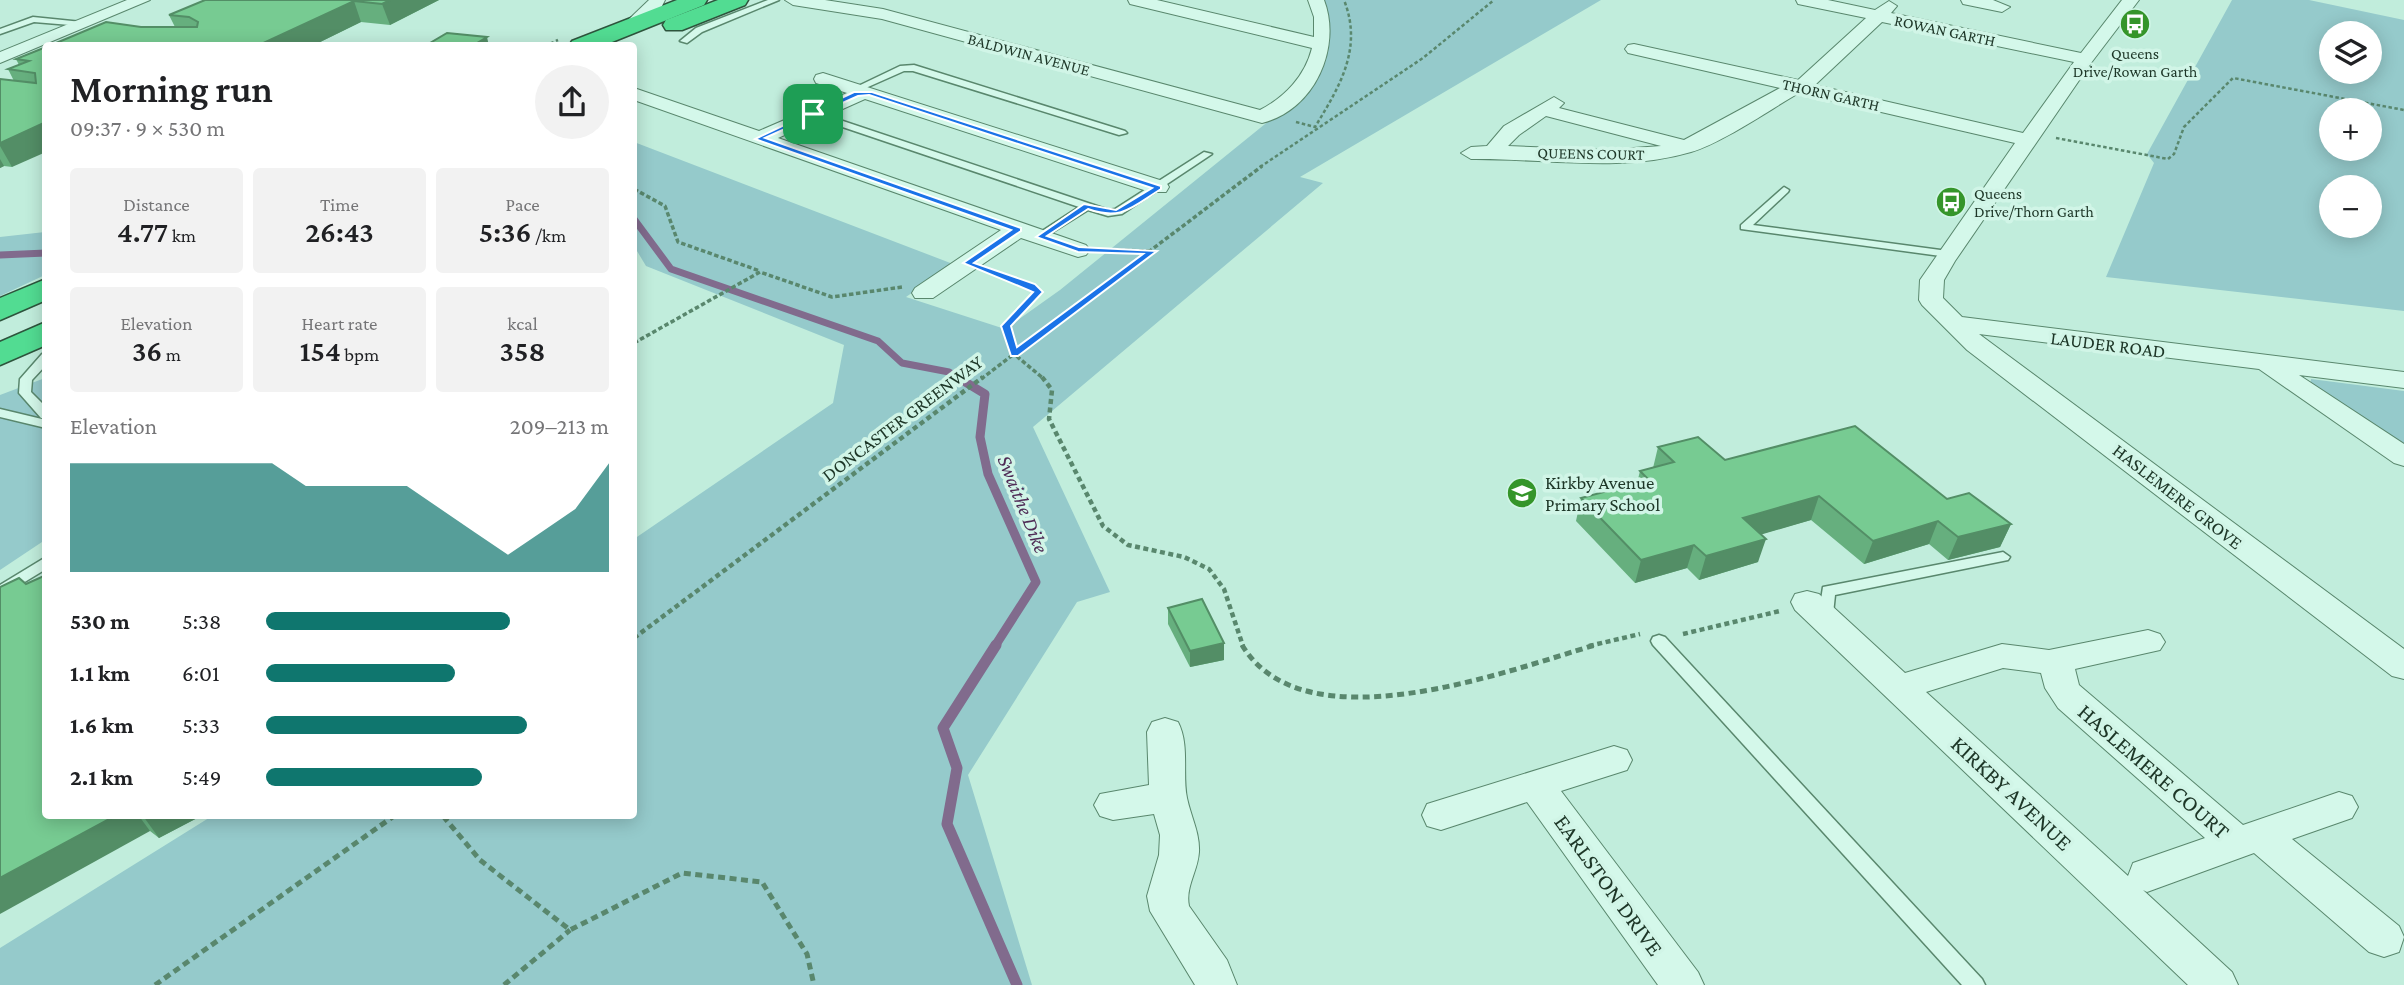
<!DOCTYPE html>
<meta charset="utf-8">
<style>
body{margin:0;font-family:"Crimson Pro",serif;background:#f2f2f2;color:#202124;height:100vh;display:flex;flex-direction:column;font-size:26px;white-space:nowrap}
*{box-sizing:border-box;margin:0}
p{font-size:23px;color:#757577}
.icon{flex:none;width:38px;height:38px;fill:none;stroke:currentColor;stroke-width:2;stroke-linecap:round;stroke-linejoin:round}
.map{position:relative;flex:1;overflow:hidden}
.panel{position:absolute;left:42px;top:42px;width:595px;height:777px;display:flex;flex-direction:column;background:#fff;border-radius:7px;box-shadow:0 4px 18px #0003}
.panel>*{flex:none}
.fabs{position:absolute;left:2319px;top:21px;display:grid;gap:14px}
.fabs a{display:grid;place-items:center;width:63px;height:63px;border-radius:50%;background:#fff;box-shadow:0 4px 18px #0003;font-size:35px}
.pin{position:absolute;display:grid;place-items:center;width:60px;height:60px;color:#fff;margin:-30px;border-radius:14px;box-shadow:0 4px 10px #0006}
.round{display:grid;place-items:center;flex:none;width:74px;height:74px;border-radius:37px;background:#f2f2f2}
.head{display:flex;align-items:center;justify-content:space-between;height:119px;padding:0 28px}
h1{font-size:38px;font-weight:600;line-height:52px}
.stats{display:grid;grid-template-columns:repeat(3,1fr);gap:10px;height:119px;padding:7px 28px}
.stats div{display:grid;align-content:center;border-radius:7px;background:#f2f2f2;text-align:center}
.stats b{font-size:30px;font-weight:600}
.stats small{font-size:19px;font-weight:400}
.stats p{font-size:19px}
.chart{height:196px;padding:14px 28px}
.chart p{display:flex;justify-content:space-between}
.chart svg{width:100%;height:126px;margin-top:7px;fill:#0f766e;opacity:.7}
ul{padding:0 28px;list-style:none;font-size:23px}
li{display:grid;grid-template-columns:112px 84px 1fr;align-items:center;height:52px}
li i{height:18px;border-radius:9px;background:#0f766e}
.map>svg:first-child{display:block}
.green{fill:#95cacb;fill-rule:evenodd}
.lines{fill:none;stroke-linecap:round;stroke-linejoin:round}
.stream-far2{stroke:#816b8d;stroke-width:7}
.stream-far1{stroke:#816b8d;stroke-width:9}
.stream{stroke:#816b8d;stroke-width:11}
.lane-casing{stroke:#59876d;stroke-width:3}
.street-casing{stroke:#59876d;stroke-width:2}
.highway-casing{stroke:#2d543c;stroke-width:3}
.path-far3{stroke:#59876d;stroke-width:2.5;stroke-dasharray:3.5 2.5;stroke-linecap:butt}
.path-far2{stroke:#59876d;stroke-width:3.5;stroke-dasharray:4.5 2.5;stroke-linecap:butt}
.path-far1{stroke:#59876d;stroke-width:4.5;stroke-dasharray:5 3.5;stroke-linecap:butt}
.path{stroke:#59876d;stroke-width:5;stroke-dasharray:7 4.5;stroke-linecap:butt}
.lane{fill:#d4f8ea;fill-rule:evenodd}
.street{fill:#d4f8ea;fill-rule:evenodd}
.highway{fill:#52dc92;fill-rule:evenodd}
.wall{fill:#66af7e}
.shaded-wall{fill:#538e66}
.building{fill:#77cb92;stroke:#538e66;stroke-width:2}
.route{fill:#1a73e8;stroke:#fff;stroke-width:2;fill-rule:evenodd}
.labels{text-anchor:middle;stroke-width:7;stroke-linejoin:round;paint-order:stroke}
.far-street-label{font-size:16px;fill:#1d3627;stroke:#d1f5e7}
.far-poi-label{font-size:16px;fill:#1d3627;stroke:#d1f5e7}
.street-label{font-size:19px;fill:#1d3627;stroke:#d1f5e7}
.poi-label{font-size:19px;fill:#1d3627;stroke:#d1f5e7;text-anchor:start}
.water-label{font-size:21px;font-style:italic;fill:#4f2c56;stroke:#d1f5e7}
.near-street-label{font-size:23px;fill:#1d3627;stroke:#d1f5e7}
</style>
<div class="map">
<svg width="2404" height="985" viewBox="0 0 2404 985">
<rect width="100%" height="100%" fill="#c1eddc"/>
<g class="green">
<polygon points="1316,0 1601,0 1300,177 1323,183 1033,427 1110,592 1077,602 968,775 1032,985 0,985 0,948 212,816 634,816 634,539 833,403 844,345 646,266 634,246 634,142 953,264 906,297 1005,329 1060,290 1270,120 1323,45"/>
<path d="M 2232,0 L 2309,0 L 2404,20 L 2404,311 L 2106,277 L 2154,163 L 2147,154 ZM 2331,33 L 2370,33 L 2370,72 L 2331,72 ZM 2370,110 L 2370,149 L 2331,149 L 2331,110 ZM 2370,187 L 2370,226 L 2331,226 L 2331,187 Z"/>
<polygon points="45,232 45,275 0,296 0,237"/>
<polygon points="45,378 45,540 0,570 0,395"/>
<polygon points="2311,379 2404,391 2404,447 2310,386"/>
</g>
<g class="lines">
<g class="stream-far2">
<polyline points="634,219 671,269 878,341 902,363 949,372 960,379"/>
<polyline points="0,255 46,253"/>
</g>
<polyline class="stream-far1" points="957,377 985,394 980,437 988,474 1036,582 995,646"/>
<polyline class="stream" points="996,645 943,728 957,768 947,824 1017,985"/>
<g class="lane-casing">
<g id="lane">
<polygon points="768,0 779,0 702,32 687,43 680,41 696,28"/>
<polygon points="33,17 82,22 86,24 82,26 34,22 0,34 0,29"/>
<polygon points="914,65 1125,131 1127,133 1119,135 913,71 904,71 859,91 852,89 900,66"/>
<polygon points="813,111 1109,210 1115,209 1204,152 1212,154 1122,214 1108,216 1088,210 1040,240 1036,239 1036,235 1079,207 810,116 808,114"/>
<polygon points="1784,187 1789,190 1788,192 1753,225 1948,251 1954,254 1948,257 1741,229 1741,225"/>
<polygon points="46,353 46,365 32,380 31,392 46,407 46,419 41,418 19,393 20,379 42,354"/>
<polygon points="0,409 46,420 46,428 0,417"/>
<polygon points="2003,552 2010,557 2008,560 1835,595 1832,623 1820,623 1818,619 1823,587"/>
<polygon points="46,557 46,569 0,597 0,585"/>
<polygon points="1659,635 1665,637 1982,979 1985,985 1962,985 1653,645 1651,641 1653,637"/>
</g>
</g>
<g class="street-casing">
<g id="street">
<polygon points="127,0 150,0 0,63 0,52"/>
<polygon points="649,0 665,0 659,12 639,29 627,29 624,25 627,21"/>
<path d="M 785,0 L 825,0 L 883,9 L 1260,110 C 1285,97 1305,76 1312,48 L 1130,4 L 1128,0 L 1157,0 L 1314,37 L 1314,17 L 1308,0 L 1324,0 C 1342,47 1315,110 1262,123 L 882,19 L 793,5 Z"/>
<path d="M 1796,0 L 1828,0 L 1875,10 L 1889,1 L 1897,6 L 1891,13 L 2081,53 L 2122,0 L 2139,0 L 2091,63 L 1955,261 L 1944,280 L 1943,298 L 1962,317 L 2404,372 L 2404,388 L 2299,375 L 2404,444 L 2404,466 L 2394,463 L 2259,369 L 1979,334 L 2404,649 L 2404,679 L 2392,676 L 1967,350 L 1922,305 L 1919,300 L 1920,280 L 2015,143 L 1799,93 C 1771,109 1720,144 1691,152 C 1620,173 1543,158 1471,159 L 1461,153 L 1471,147 L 1487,146 L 1504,126 L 1554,97 L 1564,103 L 1559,108 L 1684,140 L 1780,88 L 1628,53 L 1625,49 L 1628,45 L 1634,44 L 1798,80 L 1866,18 L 1798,4 ZM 1882,22 L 2074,62 L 2023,133 L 1815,85 ZM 1546,116 L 1661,146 L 1607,150 L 1508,146 L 1519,135 Z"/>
<polygon points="1961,0 1993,0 2010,7 2002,12 1963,4"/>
<polygon points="823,73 1166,182 1169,187 1166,192 1150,192 865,99 778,138 1086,245 1090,250 1086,255 1078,257 1021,238 933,298 915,298 912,293 915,288 1001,230 634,100 634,88 759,131 847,93 816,83 814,79 816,75"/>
<path d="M 1807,591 L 1819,594 L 1905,673 L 2002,644 L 2049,650 L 2148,630 L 2160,634 L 2165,642 L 2160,650 L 2075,669 L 2079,685 L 2243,825 L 2339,792 L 2352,796 L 2358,807 L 2352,818 L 2292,839 L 2399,926 L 2404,937 L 2399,952 L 2384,957 L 2369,952 L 2254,853 L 2147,892 L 2143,890 L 2232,972 L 2238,985 L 2188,985 L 1795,610 L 1791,602 L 1795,594 ZM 2003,668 L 2041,673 L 2045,688 L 2058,708 L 2205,838 L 2133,863 L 2128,876 L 1926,692 Z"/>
<path d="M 1165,718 L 1178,722 C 1190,745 1182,774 1187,798 C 1191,817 1200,833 1199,852 C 1198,871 1185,887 1189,906 L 1227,960 L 1237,985 L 1195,985 L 1150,911 L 1147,896 L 1159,855 L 1160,835 L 1154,814 L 1113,820 L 1100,816 L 1094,805 L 1100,794 L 1149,785 L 1147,732 L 1152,722 Z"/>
<polygon points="1614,746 1627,750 1632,760 1627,770 1561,791 1698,972 1704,985 1658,985 1527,802 1441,830 1427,826 1422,815 1427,804"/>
</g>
</g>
<g class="highway-casing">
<g id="highway">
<polygon points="677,0 707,0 704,5 602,46 569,46 572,41"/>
<polygon points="718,0 748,0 745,5 682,30 666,30 663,25 666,20"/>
<polygon points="46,279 46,300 0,320 0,298"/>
<polygon points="46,322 46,345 0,365 0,342"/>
</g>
</g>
<g class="path-far3">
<polyline points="545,46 558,40"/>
<path d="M 1296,122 L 1315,127 C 1340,86 1363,48 1344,0"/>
<polyline points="2056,138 2168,159 2174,154 2184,127 2233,78 2404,110"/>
<polyline points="1260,167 1423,58 1494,0"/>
</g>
<g class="path-far2">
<polyline points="634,189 665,206 678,242 760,271"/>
<polyline points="1104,250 1151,251"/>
<polyline points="996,273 1032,286 1038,292 1006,326 1014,354 1044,379"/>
<polyline points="634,343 760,272 832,297 902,287"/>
<polyline points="981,379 1262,166"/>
</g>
<g class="path-far1">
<polyline points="1042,377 1052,390 1049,419 1103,526 1128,545 1184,557 1209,569 1224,589 1243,646"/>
<polyline points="1683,634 1780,611"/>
<polyline points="634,638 983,377"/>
<polyline points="1589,646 1640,634"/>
</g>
<g class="path">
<path d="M 1242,645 C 1304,748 1507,671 1595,645"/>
<polyline points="443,816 480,860 570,930 682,873 762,882 807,954 814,985"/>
<polyline points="155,985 394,816"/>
<polyline points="504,985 570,930"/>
</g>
<use href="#lane" class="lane"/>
<use href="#street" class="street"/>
<use href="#highway" class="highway"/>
</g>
<g class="wall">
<polygon points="205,0 439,0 390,25 361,22 312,46 49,46 141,27 175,27 169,15"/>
<polygon points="46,47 12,167 4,166 0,168 0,79 14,81 8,69 19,65 16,59"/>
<polygon points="1658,447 1725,460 1947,499 2011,524 2000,547 1948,560 1929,544 1864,564 1811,520 1761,534 1758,562 1699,580 1687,568 1635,583 1576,521 1581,498 1637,483 1640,471 1653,468"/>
<polygon points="1168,608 1224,660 1190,667 1168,624"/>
<polygon points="46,816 201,816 159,838 150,831"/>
</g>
<g class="shaded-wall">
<polygon points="390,0 439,0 390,25 382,4"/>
<polygon points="354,1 361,22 312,46 257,46"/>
<polygon points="487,37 489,46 472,46"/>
<polygon points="46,122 46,152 12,167 0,146 0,143"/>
<polygon points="0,159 4,166 0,168"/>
<polygon points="1819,496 1811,520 1736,542 1743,518"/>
<polygon points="1938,521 1929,544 1864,564 1873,541"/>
<polygon points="2011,524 2000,547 1948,560 1958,537"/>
<polygon points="1766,539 1758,562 1699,580 1706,556"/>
<polygon points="1694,545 1687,568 1635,583 1641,560"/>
<polygon points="1224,643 1224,660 1190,667 1190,651"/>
<polygon points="115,816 139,816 150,831 0,914 0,878"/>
<polygon points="143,816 201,816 159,838"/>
</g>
<g class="building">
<polygon points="205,0 390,0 382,4 354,1 257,46 49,46 106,22 141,27 197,27 198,22 189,17 169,15"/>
<polygon points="447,33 487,37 472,46 425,46"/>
<polygon points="46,47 46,122 0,143 0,79 36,83 35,73 8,69 29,61 16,59"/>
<polygon points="1855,426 1947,499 1969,493 2011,524 1958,537 1938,521 1873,541 1819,496 1743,518 1766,539 1706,556 1694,545 1641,560 1581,498 1649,480 1640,471 1674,462 1658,447 1698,437 1725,460"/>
<polygon points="46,575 46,816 115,816 0,878 0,587 19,578 26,584"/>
<polygon points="1202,599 1224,643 1190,651 1168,608"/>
</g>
<path class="route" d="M 854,92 L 872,92 L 1161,186 L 1161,189 C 1132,207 1122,221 1088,209 L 1047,236 L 1079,247 L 1157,251 L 1018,356 L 1011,356 L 1001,326 L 1033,292 L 963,263 L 1011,230 L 755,139 ZM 869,95 L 1152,188 L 1116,210 L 1084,204 L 1036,237 L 1078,252 L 1143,254 L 1017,347 L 1011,326 L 1043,292 L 1035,284 L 974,263 L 1021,231 L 1021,228 L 765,138 L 858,96 Z"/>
<defs>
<g id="bus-disc" transform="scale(1.575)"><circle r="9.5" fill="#35952a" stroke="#d1f5e7"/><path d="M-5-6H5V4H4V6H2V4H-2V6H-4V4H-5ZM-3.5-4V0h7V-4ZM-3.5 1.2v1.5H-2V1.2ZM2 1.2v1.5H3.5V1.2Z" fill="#fff"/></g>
<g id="school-disc" transform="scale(1.575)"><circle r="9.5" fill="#35952a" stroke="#d1f5e7"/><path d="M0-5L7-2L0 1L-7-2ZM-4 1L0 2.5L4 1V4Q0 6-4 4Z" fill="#fff"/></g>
</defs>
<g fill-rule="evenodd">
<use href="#bus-disc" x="2135" y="24"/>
<use href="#bus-disc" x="1951" y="202"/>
<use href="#school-disc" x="1522" y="493"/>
</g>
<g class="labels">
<g class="far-street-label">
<text transform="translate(1945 30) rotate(12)" y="6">ROWAN GARTH</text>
<text transform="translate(1029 54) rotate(15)" y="6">BALDWIN AVENUE</text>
<text transform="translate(1831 94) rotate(13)" y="6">THORN GARTH</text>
<text transform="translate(1591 153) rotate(1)" y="6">QUEENS COURT</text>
</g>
<g class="far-poi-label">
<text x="2135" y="59">Queens<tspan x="2135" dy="18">Drive/Rowan Garth</tspan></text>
<text x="1974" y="199" text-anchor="start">Queens<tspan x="1974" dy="18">Drive/Thorn Garth</tspan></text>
</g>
<g class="street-label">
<text transform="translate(2108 344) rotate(7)" y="7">LAUDER ROAD</text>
<text transform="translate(902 418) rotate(-37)" y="7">DONCASTER GREENWAY</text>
<text transform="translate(2178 496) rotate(38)" y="7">HASLEMERE GROVE</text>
</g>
<g class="poi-label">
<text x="1545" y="489">Kirkby Avenue<tspan x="1545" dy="22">Primary School</tspan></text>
</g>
<g class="water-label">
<text transform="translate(1023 504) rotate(68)" y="7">Swaithe Dike</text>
</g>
<g class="near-street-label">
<text transform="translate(2154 771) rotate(41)" y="8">HASLEMERE COURT</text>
<text transform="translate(2012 793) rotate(43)" y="8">KIRKBY AVENUE</text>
<text transform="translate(1609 885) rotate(54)" y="8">EARLSTON DRIVE</text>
</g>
</g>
</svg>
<div class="fabs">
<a><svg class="icon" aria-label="layers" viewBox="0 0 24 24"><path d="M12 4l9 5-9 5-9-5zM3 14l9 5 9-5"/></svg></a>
<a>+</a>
<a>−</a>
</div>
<div class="pin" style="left:813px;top:114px;background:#1e9e55"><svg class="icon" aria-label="arrive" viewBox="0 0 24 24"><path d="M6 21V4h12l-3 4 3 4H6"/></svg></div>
<section class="panel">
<div class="head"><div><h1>Morning run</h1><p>09:37 · 9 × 530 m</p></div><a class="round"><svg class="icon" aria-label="share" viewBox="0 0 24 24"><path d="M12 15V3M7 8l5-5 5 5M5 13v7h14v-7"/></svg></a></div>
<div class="stats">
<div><p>Distance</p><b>4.77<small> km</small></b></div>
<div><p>Time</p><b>26:43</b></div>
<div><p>Pace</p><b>5:36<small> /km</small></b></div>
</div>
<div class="stats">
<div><p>Elevation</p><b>36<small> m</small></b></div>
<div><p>Heart rate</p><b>154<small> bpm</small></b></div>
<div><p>kcal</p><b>358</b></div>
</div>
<div class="chart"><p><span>Elevation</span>209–213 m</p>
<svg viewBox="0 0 160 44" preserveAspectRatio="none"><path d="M0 44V6L10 6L20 6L30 6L40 6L50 6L60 6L70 14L80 14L90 14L100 14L110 22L120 30L130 38L140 30L150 22L160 6V44z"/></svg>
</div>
<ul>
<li><b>530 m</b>5:38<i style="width:71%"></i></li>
<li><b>1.1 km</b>6:01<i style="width:55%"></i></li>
<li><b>1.6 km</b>5:33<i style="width:76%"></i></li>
<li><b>2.1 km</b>5:49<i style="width:63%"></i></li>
</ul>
</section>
</div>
